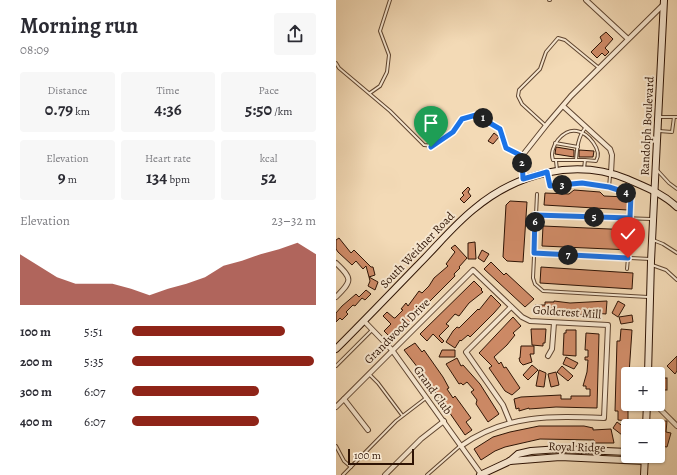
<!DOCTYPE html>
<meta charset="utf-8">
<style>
body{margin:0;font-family:Alegreya,serif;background:#f7f7f7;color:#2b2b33;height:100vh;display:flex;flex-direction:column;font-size:15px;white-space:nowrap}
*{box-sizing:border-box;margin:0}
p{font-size:13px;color:#7c7c81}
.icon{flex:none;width:22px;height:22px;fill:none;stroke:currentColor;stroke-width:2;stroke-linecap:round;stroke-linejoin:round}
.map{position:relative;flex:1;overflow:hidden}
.panel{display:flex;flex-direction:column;background:#fff;width:336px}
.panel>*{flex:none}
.fabs{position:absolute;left:285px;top:367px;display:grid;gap:8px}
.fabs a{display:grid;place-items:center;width:44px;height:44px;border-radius:4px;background:#fff;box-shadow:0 1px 3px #0004;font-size:20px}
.scale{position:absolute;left:12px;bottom:10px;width:66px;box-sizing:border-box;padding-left:4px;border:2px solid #2e1304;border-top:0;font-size:11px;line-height:14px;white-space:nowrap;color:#2e1304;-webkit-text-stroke:3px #f7e7d0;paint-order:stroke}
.pin{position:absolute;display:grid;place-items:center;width:34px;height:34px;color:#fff;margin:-41px -17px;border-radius:50% 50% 50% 0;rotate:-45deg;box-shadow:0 0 4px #0007}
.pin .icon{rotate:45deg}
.km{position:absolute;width:20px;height:20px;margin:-10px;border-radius:50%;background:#222;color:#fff;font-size:11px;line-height:20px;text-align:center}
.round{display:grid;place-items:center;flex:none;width:42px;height:42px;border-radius:4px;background:#f7f7f7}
.overview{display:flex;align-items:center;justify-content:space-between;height:68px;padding:0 20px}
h1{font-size:22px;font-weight:700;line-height:30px}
.metrics{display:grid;grid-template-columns:repeat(3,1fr);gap:6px;height:68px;padding:4px 20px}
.metrics div{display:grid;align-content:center;border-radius:4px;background:#f7f7f7;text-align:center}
.metrics b{font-size:17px;font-weight:700}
.metrics small{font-size:11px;font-weight:400}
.metrics p{font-size:11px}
.chart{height:112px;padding:8px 20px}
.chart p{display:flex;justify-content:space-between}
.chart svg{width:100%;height:72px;margin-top:4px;fill:#8f2418;opacity:.7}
ul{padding:0 20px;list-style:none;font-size:13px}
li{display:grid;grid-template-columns:64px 48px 1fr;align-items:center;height:30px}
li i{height:10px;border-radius:5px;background:#8f2418}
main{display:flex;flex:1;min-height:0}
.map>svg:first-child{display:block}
.building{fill:#cf8b67;stroke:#2e1304}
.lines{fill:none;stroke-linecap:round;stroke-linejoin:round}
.lane-casing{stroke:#5f4530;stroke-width:4}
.street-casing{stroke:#5f4530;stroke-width:6}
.secondary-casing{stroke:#2e1304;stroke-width:8}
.lane{stroke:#f7e7d0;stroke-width:2}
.street{stroke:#f7e7d0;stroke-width:4}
.secondary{stroke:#f7e7d0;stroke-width:6}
.route-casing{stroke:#fff;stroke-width:8}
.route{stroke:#1a73e8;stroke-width:5}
.labels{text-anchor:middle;stroke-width:4;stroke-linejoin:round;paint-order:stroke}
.street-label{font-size:12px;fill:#2e1304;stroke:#f7e7d0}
</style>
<main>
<section class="panel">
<div class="overview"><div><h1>Morning run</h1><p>08:09</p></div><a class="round"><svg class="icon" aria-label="share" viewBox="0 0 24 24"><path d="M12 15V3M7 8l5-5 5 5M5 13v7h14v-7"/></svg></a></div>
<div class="metrics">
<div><p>Distance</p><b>0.79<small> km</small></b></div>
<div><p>Time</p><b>4:36</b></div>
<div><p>Pace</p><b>5:50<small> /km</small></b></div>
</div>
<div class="metrics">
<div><p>Elevation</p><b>9<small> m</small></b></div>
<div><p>Heart rate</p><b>134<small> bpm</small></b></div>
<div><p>kcal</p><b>52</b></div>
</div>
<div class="chart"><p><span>Elevation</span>23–32 m</p>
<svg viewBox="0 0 160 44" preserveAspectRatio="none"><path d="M0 44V13L10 20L20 27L30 31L40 31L50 31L60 34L70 38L80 34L90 31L100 27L110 20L120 17L130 13L140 10L150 6L160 13V44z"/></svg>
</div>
<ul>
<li><b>100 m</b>5:51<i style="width:83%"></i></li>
<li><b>200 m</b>5:35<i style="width:99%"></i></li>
<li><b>300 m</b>6:07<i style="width:69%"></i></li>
<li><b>400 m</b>6:07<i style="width:69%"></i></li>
</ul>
</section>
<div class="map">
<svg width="341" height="475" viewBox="0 0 341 475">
<rect width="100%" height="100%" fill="#f3dab6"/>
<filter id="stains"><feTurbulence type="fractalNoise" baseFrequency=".005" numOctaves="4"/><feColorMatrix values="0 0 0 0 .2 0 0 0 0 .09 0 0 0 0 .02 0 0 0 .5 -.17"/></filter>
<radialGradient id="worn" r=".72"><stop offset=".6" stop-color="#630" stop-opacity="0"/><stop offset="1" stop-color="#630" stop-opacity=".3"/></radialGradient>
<g class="building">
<polygon points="270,32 277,39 269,48 273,52 269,56 266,53 261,58 255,52 266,41 264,37"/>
<polygon points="158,133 163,137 157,144 152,141"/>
<polygon points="220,147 238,150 238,157 219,154"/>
<polygon points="243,150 258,151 257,157 243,157"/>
<polygon points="132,187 134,189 132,192 135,196 128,203 124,199 128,195 126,193"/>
<polygon points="238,190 264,192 268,196 290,197 292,200 292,210 208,205 209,193 233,194"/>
<polygon points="174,201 191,202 187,262 171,261 167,257 170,205"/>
<polygon points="207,226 296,230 299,233 298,247 295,250 206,246"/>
<polygon points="3,238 15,253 18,250 35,267 37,267 39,275 33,277 30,266 27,269 20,261 16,265 2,252 0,249 0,240"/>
<polygon points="139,242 140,259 132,259 132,243"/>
<polygon points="119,245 131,258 123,267 124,268 118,274 119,276 56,339 48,331 55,324 47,316 51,312 58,318 59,318 67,310 65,309 70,303 72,306 83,291 86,293 93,286 98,278 112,266 110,264 119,252 115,248"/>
<polygon points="146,250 153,254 148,262 142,258"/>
<polygon points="155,262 168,275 170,273 198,299 189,307 148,269"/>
<polygon points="205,267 297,273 296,289 204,283"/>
<polygon points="33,277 42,282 39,290 32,286 34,281"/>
<polygon points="138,281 146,289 145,290 147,292 133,303 123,316 119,314 110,324 113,326 103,336 108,341 106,343 97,334 91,341 84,334"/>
<polygon points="30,290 35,294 29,300 26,298 19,306 17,305 10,312 12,314 6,320 4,318 0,322 0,313 6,306 20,294 23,297"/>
<polygon points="155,295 165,305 158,313 134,337 132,335 125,341 124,340 119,348 110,342 117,331 121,327 123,328 142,309 143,310"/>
<polygon points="218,301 234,303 271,301 270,314 258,313 258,315 199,314 199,305 209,305 209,302 218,302"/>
<polygon points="282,301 289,305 282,317 276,313"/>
<polygon points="296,315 297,322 285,324 283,317"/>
<polygon points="177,317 185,326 177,333 179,335 171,345 158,357 163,364 165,362 168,368 170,367 184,388 176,395 169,391 153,368 156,366 143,353"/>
<polygon points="195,329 210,329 209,343 207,343 207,346 196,345"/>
<polygon points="285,329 296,330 293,374 290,376 290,386 292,386 292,421 282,420 282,411 279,411 281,341 284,341"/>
<polygon points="230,330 240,330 240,356 227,355 228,333 230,333"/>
<polygon points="250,333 263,334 261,408 220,407 193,409 193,408 183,411 183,408 180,409 178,399 185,397 225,395 225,399 235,399 235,396 254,396 254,389 250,389 250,386 247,386 251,372 252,360 249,360 249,357 252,357 252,350 249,350"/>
<polygon points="79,343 86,352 88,350 107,377 113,388 111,389 117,398 119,396 135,418 130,422 136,430 129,435 86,373 68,350"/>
<polygon points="185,346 198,346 198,354 194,354 196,362 187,365 184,362 183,358 184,358"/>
<polygon points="106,350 119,350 119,357 103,357"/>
<polygon points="341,356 341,371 339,374 331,366"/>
<polygon points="230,357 242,363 238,369 227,364"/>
<polygon points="121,358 125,366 127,365 144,384 163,414 152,422 140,404 141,400 135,392 138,390 131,382 127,385 125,383 123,384 110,364"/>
<polygon points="196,365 202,370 192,380 187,375"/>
<polygon points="226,366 237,376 232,381 221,372"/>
<polygon points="203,370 210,373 208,387 200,386"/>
<polygon points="220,372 223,385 215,387 212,374"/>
<rect x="324" y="378" width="7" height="12"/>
<polygon points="326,421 331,421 330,432 335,433 331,447 324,446"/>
<polygon points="281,422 292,430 289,434 287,433 286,435 277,428"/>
<polygon points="211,426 248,426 257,428 257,430 275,429 278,443 258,443 258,440 204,439 169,447 159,451 145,460 138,449 157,437 174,432 203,426"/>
</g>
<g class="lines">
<g class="lane-casing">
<g id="lane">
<polyline points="213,0 214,0"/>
<polyline points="0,63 3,68 54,111 88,145 98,146 117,132 126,119 138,114 152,121 164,129 170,148 185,155"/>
<polyline points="34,93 44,86 51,72 53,55 44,31 54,0"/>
<polyline points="323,117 341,117"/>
<polyline points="210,126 186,104 182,96 183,90 204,69 210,52 222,38 229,40 263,68"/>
<polyline points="323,131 336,132 338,117"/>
<polyline points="219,143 242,147"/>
<path d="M 240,160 C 241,148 242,136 250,127"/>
<polyline points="220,161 221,170"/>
<path d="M 248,169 L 249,160 L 260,161 C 267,150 252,133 241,131 C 227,128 212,148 217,160 L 249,160"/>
<polyline points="321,170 333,183 341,189"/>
<polyline points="211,173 214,185 246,183 273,187 295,195 295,218"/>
<polyline points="273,187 274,176"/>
<polyline points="201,194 197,278 199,284 207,291 312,297"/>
<polyline points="200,215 315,219"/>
<polyline points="317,240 327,244 341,253"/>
<polyline points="198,253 314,259"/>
<polyline points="316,265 330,270 341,280"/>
<polyline points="291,269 292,258"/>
<polyline points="0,366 36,330"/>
<polyline points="34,375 42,383 66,415"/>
<polyline points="0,446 8,461 15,467"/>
<polyline points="7,475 60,421 90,398"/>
<polyline points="91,475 124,446"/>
</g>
</g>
<g class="street-casing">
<g id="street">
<polyline points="250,0 292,39"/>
<polyline points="227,106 274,149 276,155 275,173"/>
<polyline points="187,179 186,156 212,123 235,96 328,4"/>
<path d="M 0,263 C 17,279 16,281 0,297"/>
<polyline points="28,321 56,350 145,474"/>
<polyline points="212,356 216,349 218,323"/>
<polyline points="8,399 32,430"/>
<polyline points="319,404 341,426"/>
<path d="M 0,407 L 137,270 L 186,317 L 194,321 L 272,325 L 268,418 C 217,416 169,414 125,446"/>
<polyline points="174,422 167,405 130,352 175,307"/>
<polyline points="49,475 85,439 108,421"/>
</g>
</g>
<g class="secondary-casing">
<g id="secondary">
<path d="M 0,349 C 28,321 55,293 83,264 C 101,246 118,225 138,209 C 181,173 239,158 291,179 C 309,187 326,193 341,207"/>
<polyline points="312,374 315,261 328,0"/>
<polyline points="310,426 311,404"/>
<polyline points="174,461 224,457 309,461"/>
<polyline points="144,475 174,461 182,454 195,451 224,449 292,452"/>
<polyline points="308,475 309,456"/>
</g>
</g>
<use href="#lane" class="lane"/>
<use href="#street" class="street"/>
<use href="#secondary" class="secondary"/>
</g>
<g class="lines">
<g class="route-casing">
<polyline id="route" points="95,147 117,132 126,119 140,115 164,129 170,148 186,156 187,179 211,172 214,186 246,183 273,187 295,194 294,218 199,215 198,253 292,258"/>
</g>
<use href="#route" class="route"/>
</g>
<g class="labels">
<g class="street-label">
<text transform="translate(311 126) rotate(-87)" y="4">Randolph Boulevard</text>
<text transform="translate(81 250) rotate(-46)" y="4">South Weidner Road</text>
<text transform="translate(231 312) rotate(4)" y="4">Goldcrest Mill</text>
<text transform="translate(61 331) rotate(-45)" y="4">Grandwood Drive</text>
<text transform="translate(97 390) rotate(54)" y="4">Grand Club</text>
<text transform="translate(241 447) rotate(2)" y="4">Royal Ridge</text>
</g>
</g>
<rect width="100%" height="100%" filter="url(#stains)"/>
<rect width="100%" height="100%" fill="url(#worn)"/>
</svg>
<div class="fabs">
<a>+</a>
<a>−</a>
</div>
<div class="scale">100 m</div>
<div class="pin" style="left:95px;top:147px;background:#1e9e55"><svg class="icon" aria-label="arrive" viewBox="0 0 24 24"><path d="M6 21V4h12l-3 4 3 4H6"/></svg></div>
<div class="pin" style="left:292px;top:258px;background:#d93025"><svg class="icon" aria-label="check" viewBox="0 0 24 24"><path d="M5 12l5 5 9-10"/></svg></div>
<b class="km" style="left:147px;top:118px">1</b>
<b class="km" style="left:186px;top:163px">2</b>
<b class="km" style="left:226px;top:185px">3</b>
<b class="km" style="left:290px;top:193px">4</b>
<b class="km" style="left:258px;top:217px">5</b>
<b class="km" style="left:199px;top:222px">6</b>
<b class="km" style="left:232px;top:255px">7</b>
</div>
</main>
